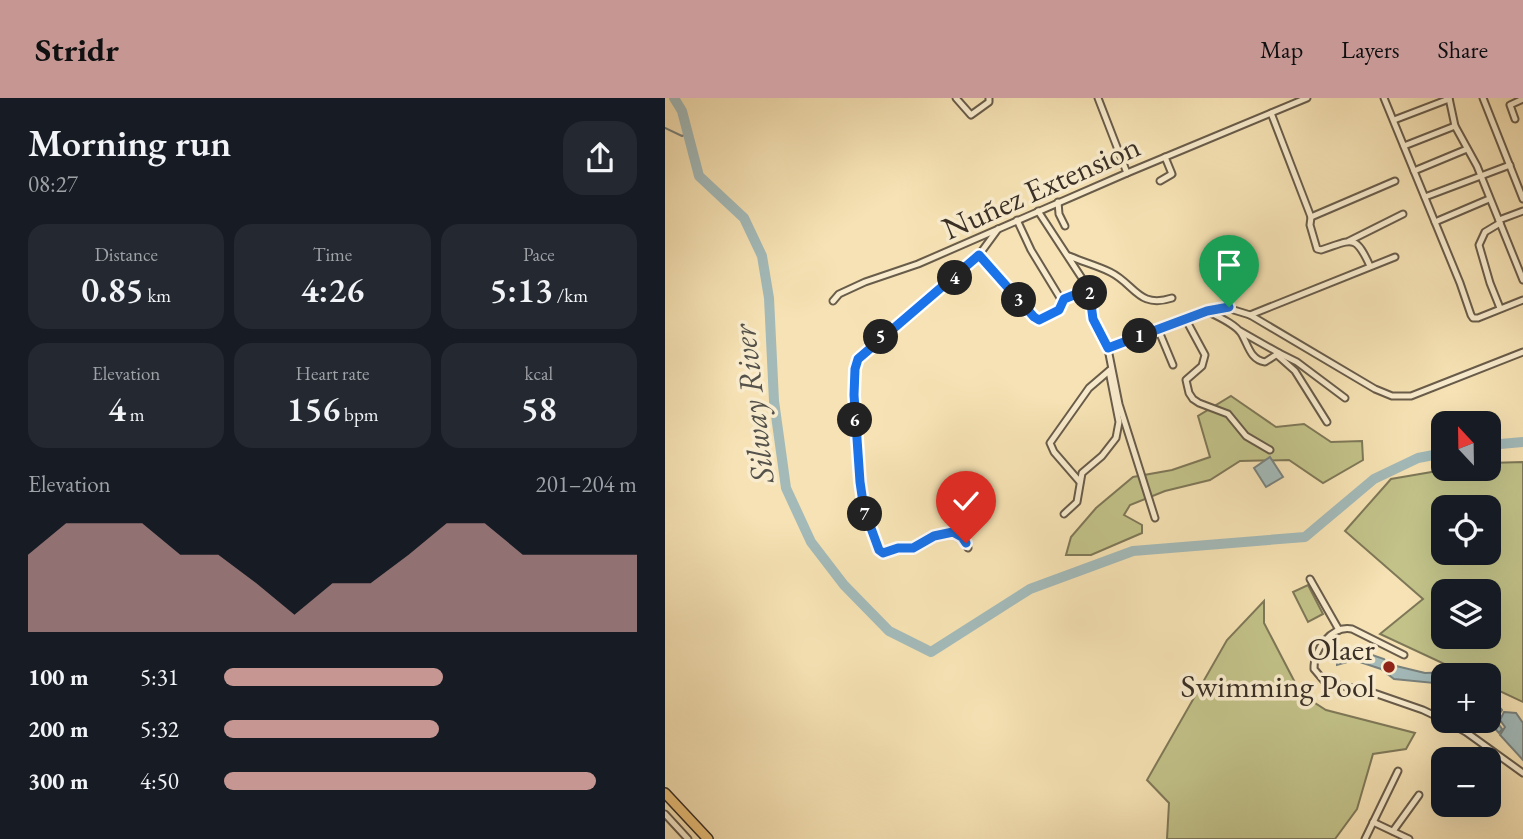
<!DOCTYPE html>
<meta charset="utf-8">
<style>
body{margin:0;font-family:"EB Garamond",serif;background:#242831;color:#f1f3f6;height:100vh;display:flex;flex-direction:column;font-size:26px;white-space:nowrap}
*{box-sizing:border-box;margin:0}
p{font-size:23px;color:#9ea1a6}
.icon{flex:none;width:38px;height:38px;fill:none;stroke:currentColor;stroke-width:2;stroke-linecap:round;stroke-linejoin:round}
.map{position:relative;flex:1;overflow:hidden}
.drawer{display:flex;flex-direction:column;background:#171b24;width:665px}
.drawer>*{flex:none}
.needle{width:46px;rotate:338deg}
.tools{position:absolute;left:766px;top:313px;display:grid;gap:14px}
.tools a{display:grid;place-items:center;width:70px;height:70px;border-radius:14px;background:#171b24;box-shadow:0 7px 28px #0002;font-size:35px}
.pin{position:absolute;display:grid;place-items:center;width:60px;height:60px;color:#fff;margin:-72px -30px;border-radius:50% 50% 50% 0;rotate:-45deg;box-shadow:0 0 7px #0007}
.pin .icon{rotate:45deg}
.km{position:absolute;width:35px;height:35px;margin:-18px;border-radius:50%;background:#222;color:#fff;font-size:19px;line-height:35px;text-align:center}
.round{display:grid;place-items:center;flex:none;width:74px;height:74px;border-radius:21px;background:#242831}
.overview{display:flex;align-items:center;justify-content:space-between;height:119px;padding:0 28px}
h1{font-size:38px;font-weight:600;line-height:52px}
.metrics{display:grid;grid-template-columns:repeat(3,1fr);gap:10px;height:119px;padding:7px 28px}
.metrics div{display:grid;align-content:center;border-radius:18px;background:#242831;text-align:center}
.metrics b{font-size:35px;font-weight:600}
.metrics small{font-size:19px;font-weight:400}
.metrics p{font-size:19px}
.chart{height:196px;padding:14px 28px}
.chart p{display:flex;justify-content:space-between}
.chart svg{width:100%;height:126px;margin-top:7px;fill:#c59692;opacity:.7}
ul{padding:0 28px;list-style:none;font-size:23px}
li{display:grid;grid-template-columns:112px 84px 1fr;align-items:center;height:52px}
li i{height:18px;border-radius:9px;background:#c59692}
header{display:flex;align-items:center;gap:42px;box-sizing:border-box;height:98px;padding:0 35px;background:#c59692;color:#111}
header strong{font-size:33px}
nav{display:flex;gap:38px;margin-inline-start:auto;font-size:24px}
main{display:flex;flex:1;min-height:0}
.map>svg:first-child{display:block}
.green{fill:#c2c289;stroke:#7e7858;stroke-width:2;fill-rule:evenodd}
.water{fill:#a3bab9;stroke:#79827e;stroke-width:2}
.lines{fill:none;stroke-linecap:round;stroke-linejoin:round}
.stream{stroke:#79827e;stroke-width:2}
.river{stroke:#a3bab9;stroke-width:10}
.minor-casing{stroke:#685c4a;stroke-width:9}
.primary-casing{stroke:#392f26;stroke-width:12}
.minor{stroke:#f9ecce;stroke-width:5}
.primary{stroke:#ebc17a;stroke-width:9}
.route-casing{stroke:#fff;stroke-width:14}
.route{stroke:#1a73e8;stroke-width:9}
.poi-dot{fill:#8f2418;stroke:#f9ecce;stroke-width:2.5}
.labels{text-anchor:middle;stroke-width:7;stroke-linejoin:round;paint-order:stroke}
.street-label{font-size:32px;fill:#392f26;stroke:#f9ecce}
.poi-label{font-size:32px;fill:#392f26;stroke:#f9ecce;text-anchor:end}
.water-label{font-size:33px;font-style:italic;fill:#54524b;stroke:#f9ecce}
</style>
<header>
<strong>Stridr</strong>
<nav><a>Map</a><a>Layers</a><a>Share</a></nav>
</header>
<main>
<section class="drawer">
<div class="overview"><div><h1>Morning run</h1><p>08:27</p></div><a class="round"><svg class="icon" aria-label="share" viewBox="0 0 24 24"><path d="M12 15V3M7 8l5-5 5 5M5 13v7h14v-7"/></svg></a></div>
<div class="metrics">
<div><p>Distance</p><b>0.85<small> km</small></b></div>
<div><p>Time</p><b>4:26</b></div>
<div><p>Pace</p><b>5:13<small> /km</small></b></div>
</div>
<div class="metrics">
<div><p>Elevation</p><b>4<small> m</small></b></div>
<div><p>Heart rate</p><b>156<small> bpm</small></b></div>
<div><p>kcal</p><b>58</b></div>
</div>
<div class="chart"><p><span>Elevation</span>201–204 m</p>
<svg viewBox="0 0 160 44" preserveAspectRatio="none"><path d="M0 44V17L10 6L20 6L30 6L40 17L50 17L60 27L70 38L80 27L90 27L100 17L110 6L120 6L130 17L140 17L150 17L160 17V44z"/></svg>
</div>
<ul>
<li><b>100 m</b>5:31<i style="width:53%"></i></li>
<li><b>200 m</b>5:32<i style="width:52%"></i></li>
<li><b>300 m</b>4:50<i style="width:90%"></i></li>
</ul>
</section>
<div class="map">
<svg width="858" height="741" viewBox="0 0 858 741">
<rect width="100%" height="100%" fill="#f6e2b4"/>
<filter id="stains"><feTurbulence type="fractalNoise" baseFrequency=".00286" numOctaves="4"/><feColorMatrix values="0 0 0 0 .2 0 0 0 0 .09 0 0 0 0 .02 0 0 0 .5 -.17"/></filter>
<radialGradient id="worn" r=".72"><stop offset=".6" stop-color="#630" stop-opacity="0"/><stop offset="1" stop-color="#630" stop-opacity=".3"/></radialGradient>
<g class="green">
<polygon points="566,298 611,329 639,326 666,344 697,343 698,362 658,385 624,362 575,363 545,382 500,393 465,407 459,417 477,427 477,435 426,457 401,457 406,439 431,410 468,379 507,372 545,359 533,318"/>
<path d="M 858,364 L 858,604 L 824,588 L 824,578 L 803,577 L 715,536 L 758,501 L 680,433 L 726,381 L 784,371 L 824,371 L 824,365 ZM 779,410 L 824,410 L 824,455 L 779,455 ZM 779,494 L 824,494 L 824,539 L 779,539 Z"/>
<polygon points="643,487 658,516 643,524 628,494"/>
<polygon points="599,503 599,525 636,596 661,612 750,635 741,651 708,656 692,711 670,741 502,741 504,705 482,682 562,542"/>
</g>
<g class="water">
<polygon points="605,359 618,379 601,389 589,370"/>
<polygon points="687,550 719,561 723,566 760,575 789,574 794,577 779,578 779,586 729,581 716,571 689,562 672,567 672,562 669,558 673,554"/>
<polygon points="824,589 829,593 832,606 837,612 835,615 830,612 827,617 837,631 834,635 823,623"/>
<polygon points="839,614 851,615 858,625 858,662 835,637 840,629 835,622"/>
</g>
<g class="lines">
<polyline class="stream" points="0,30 17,38 26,34"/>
<g class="river">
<polyline points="9,0 17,13 34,78 79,120 97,158 104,200 109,303 121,390 146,444 179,487 224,533 266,554 365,491 468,453 640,439 709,381 753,360 779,355"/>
<polyline points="824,347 858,344"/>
</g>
<g class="minor-casing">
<g id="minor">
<polyline points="291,0 306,17 324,4 324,0"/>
<polyline points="433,0 462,75"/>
<polyline points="719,0 795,185 806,217 808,220 813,220 858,202"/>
<polyline points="784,0 790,28 812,68 858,182"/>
<polyline points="818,0 858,101"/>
<polyline points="606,15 646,119 730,83"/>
<polyline points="850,21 845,7 858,1"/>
<polyline points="729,22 784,1"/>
<polyline points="739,48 790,28"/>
<polyline points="749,73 802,51"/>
<polyline points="495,83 507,76 500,59"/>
<polyline points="760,99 845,67"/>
<polyline points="393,104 394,116 400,128"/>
<polyline points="373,113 424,191 428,221 443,251 454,306 490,420"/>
<path d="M 646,119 L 645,127 L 652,151 L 656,152 C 687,142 690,135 705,168"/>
<polyline points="352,122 366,152 397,203 424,191"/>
<polyline points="834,122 858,113"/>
<polyline points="770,124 824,101"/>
<polyline points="835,125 820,134 814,147 825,185 835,210"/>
<polyline points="684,143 738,116"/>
<path d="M 314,157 L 371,221 C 384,223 394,214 397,203"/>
<path d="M 404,158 C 418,164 433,168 445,174 C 470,186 473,211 507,200"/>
<polyline points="168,203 174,196 200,184 253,166 462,75 642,0"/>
<polyline points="542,213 559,209 585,217 710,291 727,298 746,298 858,254"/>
<polyline points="585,217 730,159"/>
<polyline points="520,220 540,257 537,268 521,282 524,295 528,301 534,305 563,316 581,338 605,352"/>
<polyline points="493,231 508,267"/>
<polyline points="575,233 614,255"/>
<path d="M 443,251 L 542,213 C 553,219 569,225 576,235 C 583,246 585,262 600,264 L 614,255 L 632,264 L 680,300"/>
<polyline points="612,257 630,273 662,324"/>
<polyline points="415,384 389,354 385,345 424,290 445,272"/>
<polyline points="399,416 412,404 417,375 437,358 451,340 454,324 444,273"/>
<path d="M 303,450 L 297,439 L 288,434 L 269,438 L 249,450 L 229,451 L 218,455 L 214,452 C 190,397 188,331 190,271 L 193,261 L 201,252 L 299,172 L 314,157 L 333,131"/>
<polyline points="645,481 674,532"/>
<path d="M 739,557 L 687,531 C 666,527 648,553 649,571 L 660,584 L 709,595 L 758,612 L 779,622"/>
<polyline points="781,623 801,634 858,675"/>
<polyline points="0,716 23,741"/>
<polyline points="708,724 744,741"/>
<polyline points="728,733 754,697"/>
<polyline points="700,741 733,673"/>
</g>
</g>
<g class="primary-casing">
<polyline id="primary" points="0,695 43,741"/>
</g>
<use href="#minor" class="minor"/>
<use href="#primary" class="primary"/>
</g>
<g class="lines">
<g class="route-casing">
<polyline id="route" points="301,445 297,439 288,434 269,438 248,450 233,450 218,455 214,452 199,411 195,384 189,297 190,271 193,261 314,157 369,219 374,222 394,212 399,201 424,191 428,221 443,250 542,213 564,209"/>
</g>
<use href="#route" class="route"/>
</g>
<circle class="poi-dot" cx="724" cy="569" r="7"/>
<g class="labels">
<g class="street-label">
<text transform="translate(376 89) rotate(-24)" y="11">Nuñez Extension</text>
</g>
<g class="poi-label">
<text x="710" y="562">Olaer<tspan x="710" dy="37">Swimming Pool</tspan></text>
</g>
<g class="water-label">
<text transform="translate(87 306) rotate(-97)" y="12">Silway River</text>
</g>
</g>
<rect width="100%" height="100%" filter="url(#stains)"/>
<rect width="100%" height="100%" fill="url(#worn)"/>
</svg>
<div class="tools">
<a><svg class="needle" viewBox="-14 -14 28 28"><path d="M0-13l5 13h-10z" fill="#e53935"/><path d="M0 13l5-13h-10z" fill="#9ea1a6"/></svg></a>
<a><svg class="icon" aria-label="locate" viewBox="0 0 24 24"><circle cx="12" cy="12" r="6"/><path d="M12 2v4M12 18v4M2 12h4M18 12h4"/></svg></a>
<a><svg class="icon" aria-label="layers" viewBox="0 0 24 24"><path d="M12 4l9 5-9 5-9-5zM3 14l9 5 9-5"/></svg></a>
<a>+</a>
<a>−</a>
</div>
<div class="pin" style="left:564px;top:209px;background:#1e9e55"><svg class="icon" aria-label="arrive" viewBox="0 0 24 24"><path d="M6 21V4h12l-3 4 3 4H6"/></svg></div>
<div class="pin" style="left:301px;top:445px;background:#d93025"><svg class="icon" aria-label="check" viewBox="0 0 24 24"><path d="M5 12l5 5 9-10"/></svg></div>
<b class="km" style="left:475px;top:238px">1</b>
<b class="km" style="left:425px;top:195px">2</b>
<b class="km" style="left:354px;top:202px">3</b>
<b class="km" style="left:290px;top:180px">4</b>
<b class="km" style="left:216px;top:239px">5</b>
<b class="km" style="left:190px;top:322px">6</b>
<b class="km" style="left:200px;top:416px">7</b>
</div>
</main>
